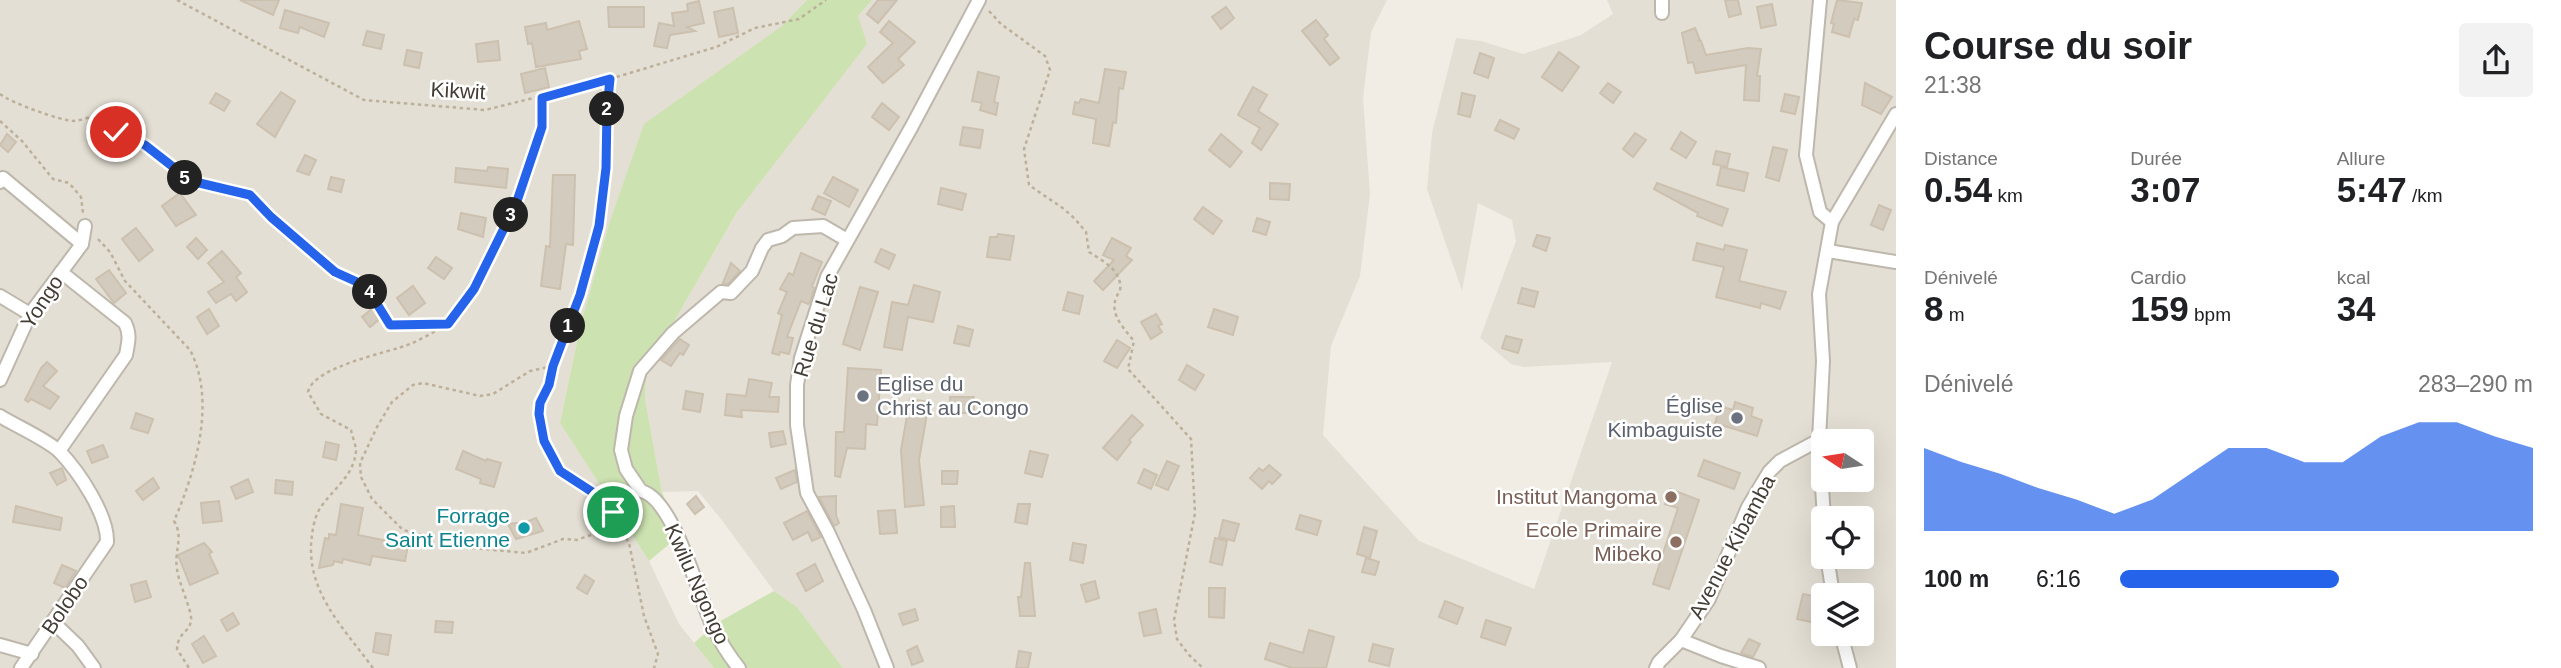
<!DOCTYPE html>
<html lang="fr">
<meta charset="utf-8">
<style>
body{margin:0;font-family:Helvetica,sans-serif;background:#f2f2f2;color:#202124;height:100vh;display:flex;flex-direction:column;font-size:26px;white-space:nowrap}
*{box-sizing:border-box;margin:0}
p{font-size:23px;color:#757577}
.icon{flex:none;width:38px;height:38px;fill:none;stroke:currentColor;stroke-width:2;stroke-linecap:round;stroke-linejoin:round}
.map{position:relative;flex:1;overflow:hidden}
.side{display:flex;flex-direction:column;background:#fff;width:665px}
.side>*{flex:none}
.needle{width:46px;rotate:282deg}
.fabs{position:absolute;left:1811px;top:429px;display:grid;gap:14px}
.fabs a{display:grid;place-items:center;width:63px;height:63px;border-radius:7px;background:#fff;box-shadow:0 7px 28px #0002;font-size:35px}
.pin{position:absolute;display:grid;place-items:center;width:60px;height:60px;color:#fff;margin:-30px;border:4px solid #fff;border-radius:50%;box-shadow:0 2px 7px #0007}
.km{position:absolute;width:35px;height:35px;margin:-18px;border-radius:50%;background:#222;color:#fff;font-size:19px;line-height:35px;text-align:center}
.round{display:grid;place-items:center;flex:none;width:74px;height:74px;border-radius:7px;background:#f2f2f2}
.head{display:flex;align-items:center;justify-content:space-between;height:119px;padding:0 28px}
h1{font-size:38px;font-weight:800;line-height:52px}
.figures{display:grid;grid-template-columns:repeat(3,1fr);gap:10px;height:119px;padding:7px 28px}
.figures div{display:grid;align-content:center}
.figures b{font-size:35px;font-weight:800}
.figures small{font-size:19px;font-weight:400}
.figures p{font-size:19px}
.chart{height:196px;padding:14px 28px}
.chart p{display:flex;justify-content:space-between}
.chart svg{width:100%;height:126px;margin-top:7px;fill:#2563eb;opacity:.7}
ul{padding:0 28px;list-style:none;font-size:23px}
li{display:grid;grid-template-columns:112px 84px 1fr;align-items:center;height:52px}
li i{height:18px;border-radius:9px;background:#2563eb}
main{display:flex;flex:1;min-height:0}
.map>svg:first-child{display:block}
.residential{fill:#e4dfd4;fill-rule:evenodd}
.green{fill:#cde2b1}
.building{fill:#d4cbbf;stroke:#ccc0af;stroke-width:2}
.lines{fill:none;stroke-linecap:round;stroke-linejoin:round}
.street-casing{stroke:#beb7ac;stroke-width:16}
.path{stroke:#bcb09b;stroke-width:2.5;stroke-dasharray:3.5 3.5;stroke-linecap:butt}
.street{stroke:#fff;stroke-width:12}
.route-casing{stroke:#fff;stroke-width:14}
.route{stroke:#2563eb;stroke-width:9}
.worship-dot{fill:#6b7280;stroke:#fff;stroke-width:2.5}
.education-dot{fill:#8d6e63;stroke:#fff;stroke-width:2.5}
.culture-dot{fill:#0f9aa8;stroke:#fff;stroke-width:2.5}
.labels{text-anchor:middle;stroke-width:5;stroke-linejoin:round;paint-order:stroke}
.street-label{font-size:21px;fill:#433d35;stroke:#fff}
.worship-label{font-size:21px;fill:#5b616d;stroke:#fff;text-anchor:start}
.education-label{font-size:21px;fill:#785e54;stroke:#fff;text-anchor:end}
.culture-label{font-size:21px;fill:#0d838f;stroke:#fff;text-anchor:end}
</style>
<main>
<div class="map">
<svg width="1896" height="668" viewBox="0 0 1896 668">
<rect width="100%" height="100%" fill="#f1ede5"/>
<g class="residential">
<polygon points="0,0 807,0 609,224 581,323 560,423 649,561 679,624 714,668 0,668"/>
<path d="M 872,0 L 1387,0 L 1371,32 L 1363,98 L 1370,194 L 1360,276 L 1331,346 L 1323,435 L 1419,541 L 1534,589 L 1612,362 L 1524,367 L 1511,364 L 1480,338 L 1516,241 L 1512,220 L 1478,203 L 1462,291 L 1427,189 L 1432,133 L 1456,38 L 1481,41 L 1523,54 L 1581,35 L 1613,14 L 1607,0 L 1896,0 L 1896,668 L 843,668 L 797,607 L 774,591 L 721,519 L 698,491 L 662,492 L 645,399 L 647,357 L 667,334 L 737,212 L 858,16 ZM 1824,441 L 1862,441 L 1862,480 L 1824,480 ZM 1824,518 L 1862,518 L 1862,556 L 1824,556 ZM 1824,595 L 1862,595 L 1862,634 L 1824,634 Z"/>
</g>
<g class="green">
<polygon points="807,0 872,0 858,16 867,44 737,212 667,334 647,357 645,399 662,492 679,536 649,561 560,423 581,323 609,224 644,124 782,26"/>
<polygon points="774,591 797,607 843,668 714,668 694,643 717,623"/>
</g>
<g class="building">
<polygon points="240,0 279,0 273,15"/>
<polygon points="878,0 897,0 878,23 867,14"/>
<polygon points="1725,0 1738,0 1741,14 1729,17"/>
<polygon points="1837,0 1862,3 1858,20 1854,19 1849,37 1832,32 1834,24 1831,23"/>
<polygon points="699,1 704,23 687,27 695,31 670,35 667,48 654,46 659,23 674,26 672,13 688,11 687,4"/>
<polygon points="1772,4 1776,25 1761,28 1757,7"/>
<polygon points="608,7 644,7 644,27 609,27"/>
<polygon points="1226,7 1234,18 1221,29 1212,17"/>
<polygon points="733,8 738,33 719,37 714,12"/>
<polygon points="285,10 329,23 324,37 300,27 298,33 280,28"/>
<polygon points="1316,20 1328,35 1324,39 1339,58 1330,65 1302,31"/>
<polygon points="579,21 587,49 579,51 581,59 536,67 532,43 528,44 525,27 546,23 547,30"/>
<polygon points="889,21 915,42 898,59 904,65 883,83 868,67 893,43 880,32"/>
<polygon points="1695,28 1700,40 1698,41 1701,41 1706,55 1748,48 1761,49 1757,76 1760,76 1759,101 1744,100 1746,65 1696,73 1693,62 1688,63 1682,33"/>
<polygon points="367,31 384,35 381,49 363,45"/>
<polygon points="498,41 500,60 478,62 476,44"/>
<polygon points="407,50 422,53 419,68 404,65"/>
<polygon points="1559,52 1579,67 1562,91 1542,77"/>
<polygon points="1480,53 1494,58 1488,78 1474,73"/>
<polygon points="545,68 549,87 525,93 521,74"/>
<polygon points="1105,69 1126,72 1123,89 1119,88 1116,123 1113,122 1109,146 1093,143 1096,119 1073,114 1075,102 1079,103 1081,99 1099,103"/>
<polygon points="978,72 999,77 994,102 998,103 996,115 980,110 982,103 972,101"/>
<polygon points="1608,83 1621,92 1613,103 1600,93"/>
<polygon points="1865,83 1892,97 1881,114 1862,105"/>
<polygon points="1253,87 1267,95 1258,111 1278,124 1261,150 1252,143 1260,128 1238,115"/>
<polygon points="281,92 295,101 275,137 257,124"/>
<polygon points="216,93 230,101 224,111 210,103"/>
<polygon points="1462,93 1475,96 1470,117 1458,114"/>
<polygon points="1785,94 1799,97 1795,114 1781,111"/>
<polygon points="882,103 899,117 889,130 872,117"/>
<polygon points="1500,120 1519,129 1514,139 1495,130"/>
<polygon points="963,127 983,130 980,148 960,145"/>
<polygon points="1681,132 1696,142 1686,158 1671,149"/>
<polygon points="1635,133 1646,140 1633,157 1623,149"/>
<polygon points="7,134 16,142 8,152 0,145"/>
<polygon points="1221,134 1242,152 1230,167 1209,150"/>
<polygon points="1773,147 1787,150 1779,181 1766,177"/>
<polygon points="1716,151 1730,154 1727,167 1713,164"/>
<polygon points="305,155 316,160 309,175 297,171"/>
<polygon points="488,167 508,169 506,188 455,182 456,168 487,171"/>
<polygon points="1721,167 1748,173 1744,191 1717,185"/>
<polygon points="553,175 575,175 573,245 566,244 560,289 541,286 546,246 550,247"/>
<polygon points="331,177 344,180 341,192 328,189"/>
<polygon points="833,177 858,190 849,207 824,193"/>
<polygon points="1270,183 1290,184 1289,200 1270,199"/>
<polygon points="1657,183 1728,209 1722,226 1697,216 1698,213 1654,189"/>
<polygon points="941,188 966,194 962,210 938,204"/>
<polygon points="180,193 196,215 176,226 162,206"/>
<polygon points="818,196 831,201 825,215 812,209"/>
<polygon points="1879,205 1891,210 1883,230 1871,225"/>
<polygon points="1203,207 1222,221 1213,234 1194,219"/>
<polygon points="461,213 486,218 483,237 458,229"/>
<polygon points="1257,218 1270,222 1266,235 1253,231"/>
<polygon points="136,228 153,250 139,261 122,239"/>
<polygon points="998,234 1014,236 1010,260 987,257 990,237 997,237"/>
<polygon points="1537,235 1550,238 1546,251 1533,246"/>
<polygon points="196,238 207,250 198,259 187,247"/>
<polygon points="1112,238 1131,248 1126,256 1132,260 1103,290 1094,281 1114,260 1103,255"/>
<polygon points="1697,243 1724,250 1725,245 1747,250 1739,281 1786,292 1780,309 1761,303 1760,308 1716,297 1724,267 1693,260"/>
<polygon points="881,249 895,255 889,269 875,262"/>
<polygon points="222,251 241,273 236,277 247,292 236,301 231,294 216,303 208,292 224,282 208,263"/>
<polygon points="801,253 822,262 812,286 814,288 811,300 808,304 801,301 787,337 793,338 789,354 780,352 779,355 772,353 782,315 778,313 787,292 780,289 789,273 793,275"/>
<polygon points="436,257 452,268 444,279 428,268"/>
<polygon points="731,263 740,271 728,284 723,283"/>
<polygon points="109,270 126,293 114,303 96,279"/>
<polygon points="914,285 940,292 933,322 908,317 902,350 884,347 892,302 908,305"/>
<polygon points="413,286 425,303 409,315 397,298"/>
<polygon points="860,287 878,292 860,350 843,344"/>
<polygon points="1522,288 1538,292 1534,307 1518,303"/>
<polygon points="1068,292 1083,296 1079,314 1063,310"/>
<polygon points="373,308 381,318 370,327 362,317"/>
<polygon points="209,309 219,326 207,334 197,317"/>
<polygon points="1214,309 1238,317 1233,335 1208,327"/>
<polygon points="1156,314 1162,324 1158,326 1162,332 1151,339 1141,322"/>
<polygon points="958,326 973,330 969,346 954,343"/>
<polygon points="1506,336 1522,340 1518,353 1502,348"/>
<polygon points="680,339 689,345 683,355 680,353 671,366 661,360"/>
<polygon points="1117,340 1130,348 1117,368 1104,361"/>
<polygon points="47,362 57,371 43,386 59,397 50,409 31,399 28,402 25,400 41,368"/>
<polygon points="1187,365 1204,375 1195,390 1179,380"/>
<polygon points="848,368 881,370 877,425 866,424 865,449 847,448 840,477 835,476 836,432 844,432"/>
<polygon points="749,379 772,383 769,397 779,397 778,412 741,410 742,417 725,415 727,394 746,396"/>
<polygon points="686,391 703,394 700,412 683,409"/>
<polygon points="950,397 974,397 974,413 951,413"/>
<polygon points="910,399 929,402 919,460 924,505 905,507 901,450"/>
<polygon points="1735,402 1753,408 1751,416 1762,420 1757,436 1715,423 1720,406 1733,410"/>
<polygon points="136,413 153,419 148,433 131,428"/>
<polygon points="1132,415 1143,425 1129,440 1131,442 1117,460 1103,448"/>
<polygon points="783,431 786,444 771,447 769,433"/>
<polygon points="326,442 339,445 336,460 323,457"/>
<polygon points="103,445 108,457 92,463 87,451"/>
<polygon points="463,451 486,461 487,459 501,463 494,487 480,483 481,479 456,469"/>
<polygon points="1030,451 1048,455 1042,477 1025,473"/>
<polygon points="1704,460 1740,473 1734,489 1698,476"/>
<polygon points="1167,461 1179,466 1168,490 1156,485"/>
<polygon points="1269,465 1281,475 1272,484 1269,481 1262,489 1250,478 1259,468 1263,471"/>
<polygon points="62,468 66,480 57,485 50,473"/>
<polygon points="1144,469 1157,475 1151,489 1138,483"/>
<polygon points="795,470 797,482 781,489 776,478"/>
<polygon points="942,471 958,471 957,484 942,484"/>
<polygon points="153,478 159,488 143,500 136,491"/>
<polygon points="248,479 253,492 236,499 231,487"/>
<polygon points="276,480 293,482 292,495 275,493"/>
<polygon points="1670,489 1699,500 1669,589 1653,584 1678,508 1665,504"/>
<polygon points="696,496 704,507 695,514 687,504"/>
<polygon points="836,496 836,515 839,523 834,526 819,497"/>
<polygon points="219,501 222,521 203,523 201,503"/>
<polygon points="341,504 363,508 358,535 408,545 405,561 372,556 370,565 343,559 342,563 334,561 333,565 319,568 325,538 329,539 329,534 336,535"/>
<polygon points="1018,504 1030,504 1027,524 1015,522"/>
<polygon points="16,506 62,518 60,530 13,522"/>
<polygon points="954,506 955,527 941,527 941,507"/>
<polygon points="895,510 897,533 880,534 878,511"/>
<polygon points="807,511 821,537 812,541 808,532 793,540 784,523"/>
<polygon points="1300,515 1321,521 1317,535 1296,529"/>
<polygon points="536,518 543,531 516,539 508,524 526,522"/>
<polygon points="1223,520 1239,524 1234,541 1219,537"/>
<polygon points="1364,527 1377,531 1370,558 1357,554"/>
<polygon points="1215,538 1227,541 1222,565 1210,562"/>
<polygon points="204,543 212,552 209,554 218,573 190,585 178,555"/>
<polygon points="1073,543 1086,545 1083,563 1070,560"/>
<polygon points="1366,558 1379,562 1375,575 1362,572"/>
<polygon points="1025,563 1030,563 1035,616 1020,616 1018,597 1021,597"/>
<polygon points="815,564 823,581 806,591 797,574"/>
<polygon points="62,565 76,571 65,588 54,583"/>
<polygon points="585,575 594,581 587,594 577,588"/>
<polygon points="146,581 151,597 135,602 131,585"/>
<polygon points="1095,581 1099,598 1086,602 1081,585"/>
<polygon points="1209,588 1225,588 1224,618 1209,617"/>
<polygon points="1803,594 1824,598 1820,624 1797,619"/>
<polygon points="1445,601 1463,608 1457,624 1439,617"/>
<polygon points="915,609 918,620 903,625 899,614"/>
<polygon points="1156,609 1161,633 1144,636 1139,613"/>
<polygon points="233,613 239,624 227,631 221,620"/>
<polygon points="1486,620 1511,628 1505,645 1481,637"/>
<polygon points="436,621 453,622 452,633 435,632"/>
<polygon points="1309,630 1334,637 1326,668 1292,668 1265,659 1270,643 1303,653"/>
<polygon points="376,633 391,635 388,655 373,652"/>
<polygon points="204,636 216,656 203,663 192,644"/>
<polygon points="1749,639 1760,644 1753,657 1741,653"/>
<polygon points="1373,644 1393,649 1389,666 1369,661"/>
<polygon points="917,646 923,661 912,665 907,651"/>
<polygon points="1019,651 1031,653 1028,668 1016,668"/>
</g>
<g class="lines">
<g class="street-casing">
<g id="street">
<polyline points="1662,0 1662,13"/>
<polyline points="1820,0 1806,155 1820,212 1832,222"/>
<polyline points="0,182 3,178 82,244"/>
<polyline points="1828,251 1896,262"/>
<polyline points="0,296 30,314"/>
<polyline points="0,380 30,314 82,244 85,226"/>
<path d="M 0,416 C 16,426 48,440 60,452 C 79,472 108,515 107,542 L 21,668"/>
<path d="M 59,451 L 126,355 C 128,343 131,335 125,323 L 61,272"/>
<polyline points="1824,518 1819,440 1823,361 1819,294 1832,222 1896,114"/>
<polyline points="1827,556 1833,595"/>
<polyline points="53,622 78,646 94,668"/>
<polyline points="1841,634 1850,668"/>
<polyline points="1681,640 1721,656 1759,668"/>
<polyline points="0,645 32,654"/>
<path d="M 739,668 C 729,656 720,641 713,627 C 699,598 674,498 641,491 L 626,469 L 621,450 L 626,416 L 640,371 L 673,333 L 721,292 L 731,293 L 752,271 L 762,248 L 768,240 L 782,236 L 793,228 L 823,226 L 847,240"/>
<polyline points="887,668 864,610 828,532 807,493 797,425 797,385 801,358 827,277 912,126 979,0"/>
<polyline points="1656,668 1659,662 1681,640 1709,599 1748,507 1769,472 1780,461 1819,440"/>
</g>
</g>
<g class="path">
<polyline points="177,0 364,100 485,110 610,79 716,47 755,28 799,19 826,0"/>
<path d="M 989,11 L 1001,24 L 1045,56 L 1050,70 L 1024,149 L 1029,185 L 1064,209 L 1075,219 L 1086,232 L 1089,252 C 1103,261 1123,271 1120,291 C 1106,310 1121,325 1134,341 L 1128,369 L 1191,439 L 1195,513 L 1174,620 L 1177,639 L 1189,655 L 1203,668"/>
<polyline points="610,79 607,109 606,168 599,226 580,295 553,366 549,385 539,403 539,414 544,441 560,471 607,504 629,543 644,616 658,654 654,668"/>
<path d="M 0,94 C 9,102 61,121 74,121 C 83,120 93,116 102,113 L 116,132 L 144,145 L 191,181 L 250,195 L 284,229 L 335,272 L 366,286 L 390,325 L 448,324 L 474,289 L 517,204 L 543,126 L 542,98"/>
<polyline points="0,121 22,141 53,179 69,183 81,197 83,213"/>
<path d="M 98,239 L 110,252 L 125,281 L 190,350 C 217,401 195,473 174,521 C 184,537 174,551 177,569 C 178,582 193,612 191,621 C 189,633 178,632 177,649 L 189,668"/>
<polyline points="553,366 530,371 493,394 480,396 423,383 413,385 392,402 377,427 360,463 361,477 372,499 403,530 473,548 526,553 563,539 577,540 596,533 610,533 620,527"/>
<path d="M 373,668 C 343,627 304,590 312,535 C 313,527 315,517 319,510 C 331,490 354,477 356,451 C 356,445 352,436 351,430 L 321,414 L 308,392 C 314,366 388,353 410,344 C 422,339 434,332 445,325"/>
</g>
<use href="#street" class="street"/>
</g>
<g class="lines">
<g class="route-casing">
<polyline id="route" points="116,132 145,145 191,181 250,195 271,217 335,272 366,286 390,325 448,324 474,289 516,204 542,127 542,98 610,79 607,109 606,168 599,226 580,295 553,366 549,385 540,403 539,414 544,441 560,471 600,497 613,512"/>
</g>
<use href="#route" class="route"/>
</g>
<g class="worship-dot">
<circle cx="863" cy="396" r="7"/>
<circle cx="1737" cy="418" r="7"/>
</g>
<g class="education-dot">
<circle cx="1671" cy="497" r="7"/>
<circle cx="1676" cy="542" r="7"/>
</g>
<circle class="culture-dot" cx="524" cy="528" r="7"/>
<g class="labels">
<g class="street-label">
<text transform="translate(458 91) rotate(3)" y="7">Kikwit</text>
<text transform="translate(42 302) rotate(-57)" y="7">Yongo</text>
<text transform="translate(816 325) rotate(-73)" y="7">Rue du Lac</text>
<text transform="translate(1732 547) rotate(-62)" y="7">Avenue Kibamba</text>
<text transform="translate(697 584) rotate(66)" y="7">Kwilu Ngongo</text>
<text transform="translate(65 605) rotate(-56)" y="7">Bolobo</text>
</g>
<g class="worship-label">
<text x="877" y="391">Eglise du<tspan x="877" dy="24">Christ au Congo</tspan></text>
<text x="1723" y="413" text-anchor="end">Église<tspan x="1723" dy="24">Kimbaguiste</tspan></text>
</g>
<g class="education-label">
<text x="1657" y="504">Institut Mangoma</text>
<text x="1662" y="537">Ecole Primaire<tspan x="1662" dy="24">Mibeko</tspan></text>
</g>
<g class="culture-label">
<text x="510" y="523">Forrage<tspan x="510" dy="24">Saint Etienne</tspan></text>
</g>
</g>
</svg>
<div class="fabs">
<a><svg class="needle" viewBox="-14 -14 28 28"><path d="M0-13l5 13h-10z" fill="#e53935"/><path d="M0 13l5-13h-10z" fill="#757577"/></svg></a>
<a><svg class="icon" aria-label="locate" viewBox="0 0 24 24"><circle cx="12" cy="12" r="6"/><path d="M12 2v4M12 18v4M2 12h4M18 12h4"/></svg></a>
<a><svg class="icon" aria-label="layers" viewBox="0 0 24 24"><path d="M12 4l9 5-9 5-9-5zM3 14l9 5 9-5"/></svg></a>
</div>
<div class="pin" style="left:613px;top:512px;background:#1e9e55"><svg class="icon" aria-label="arrive" viewBox="0 0 24 24"><path d="M6 21V4h12l-3 4 3 4H6"/></svg></div>
<div class="pin" style="left:116px;top:132px;background:#d93025"><svg class="icon" aria-label="check" viewBox="0 0 24 24"><path d="M5 12l5 5 9-10"/></svg></div>
<b class="km" style="left:568px;top:326px">1</b>
<b class="km" style="left:607px;top:109px">2</b>
<b class="km" style="left:511px;top:215px">3</b>
<b class="km" style="left:370px;top:292px">4</b>
<b class="km" style="left:185px;top:178px">5</b>
</div>
<section class="side">
<div class="head"><div><h1>Course du soir</h1><p>21:38</p></div><a class="round"><svg class="icon" aria-label="share" viewBox="0 0 24 24"><path d="M12 15V3M7 8l5-5 5 5M5 13v7h14v-7"/></svg></a></div>
<div class="figures">
<div><p>Distance</p><b>0.54<small> km</small></b></div>
<div><p>Durée</p><b>3:07</b></div>
<div><p>Allure</p><b>5:47<small> /km</small></b></div>
</div>
<div class="figures">
<div><p>Dénivelé</p><b>8<small> m</small></b></div>
<div><p>Cardio</p><b>159<small> bpm</small></b></div>
<div><p>kcal</p><b>34</b></div>
</div>
<div class="chart"><p><span>Dénivelé</span>283–290 m</p>
<svg viewBox="0 0 160 44" preserveAspectRatio="none"><path d="M0 44V15L10 20L20 24L30 29L40 33L50 38L60 33L70 24L80 15L90 15L100 20L110 20L120 11L130 6L140 6L150 11L160 15V44z"/></svg>
</div>
<ul>
<li><b>100 m</b>6:16<i style="width:53%"></i></li>
</ul>
</section>
</main>
